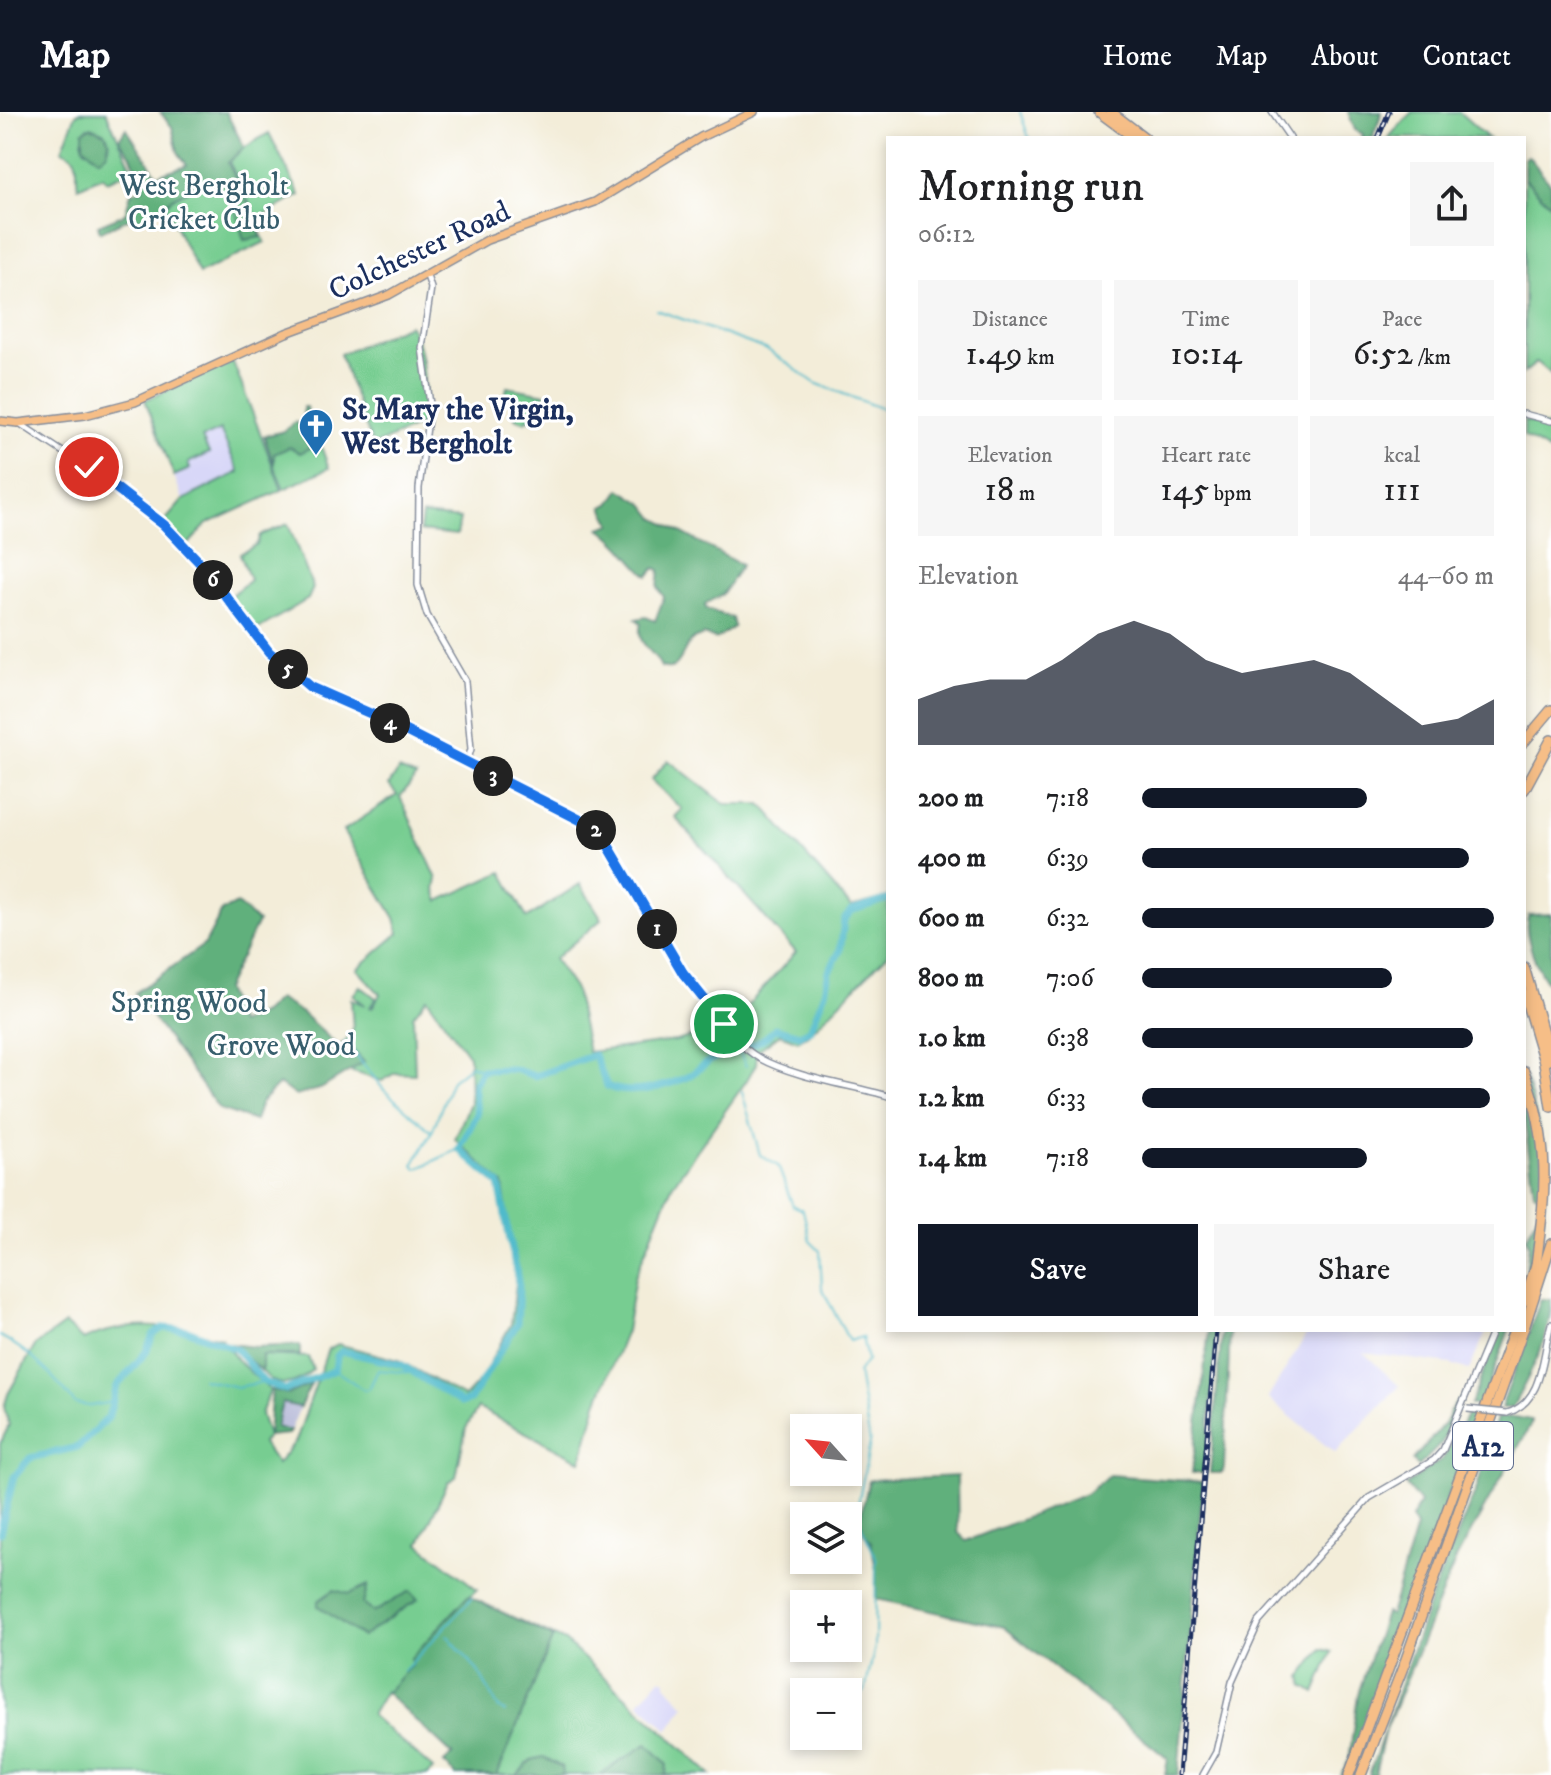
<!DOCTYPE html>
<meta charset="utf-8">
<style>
body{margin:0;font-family:"IM FELL DW Pica",serif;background:#f6f6f6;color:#202124;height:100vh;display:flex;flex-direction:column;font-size:30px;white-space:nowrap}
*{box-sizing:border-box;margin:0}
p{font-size:26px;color:#757577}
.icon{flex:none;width:44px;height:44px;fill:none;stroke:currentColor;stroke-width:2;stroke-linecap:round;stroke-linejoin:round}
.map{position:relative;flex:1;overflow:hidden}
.panel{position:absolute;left:886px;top:24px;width:640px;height:1196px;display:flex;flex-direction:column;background:#fff;border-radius:0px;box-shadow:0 4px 12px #0003}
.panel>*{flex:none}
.needle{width:52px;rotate:297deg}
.tools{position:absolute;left:790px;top:1302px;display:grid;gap:16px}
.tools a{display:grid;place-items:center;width:72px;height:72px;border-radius:0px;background:#fff;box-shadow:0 4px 12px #0003;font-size:40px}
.pin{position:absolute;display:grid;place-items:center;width:68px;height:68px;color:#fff;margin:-34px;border:4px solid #fff;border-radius:50%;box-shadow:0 2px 8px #0007}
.km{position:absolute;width:40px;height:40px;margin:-20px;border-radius:50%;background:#222;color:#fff;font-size:22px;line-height:40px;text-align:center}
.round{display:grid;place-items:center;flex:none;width:84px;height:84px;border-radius:0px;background:#f6f6f6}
.headline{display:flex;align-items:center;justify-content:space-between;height:136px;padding:0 32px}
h1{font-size:44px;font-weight:600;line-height:60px}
.metrics{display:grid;grid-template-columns:repeat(3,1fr);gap:12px;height:136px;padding:8px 32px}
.metrics div{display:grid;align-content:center;border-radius:0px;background:#f6f6f6;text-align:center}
.metrics b{font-size:34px;font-weight:600}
.metrics small{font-size:22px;font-weight:400}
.metrics p{font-size:22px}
.chart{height:224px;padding:16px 32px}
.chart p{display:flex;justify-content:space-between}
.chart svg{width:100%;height:144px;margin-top:8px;fill:#111827;opacity:.7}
.primary-button{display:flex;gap:16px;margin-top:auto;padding:16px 32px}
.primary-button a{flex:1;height:92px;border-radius:0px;background:#111827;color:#fff;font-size:32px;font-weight:600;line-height:92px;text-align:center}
.primary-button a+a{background:#f6f6f6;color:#202124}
ul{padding:0 32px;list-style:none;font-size:26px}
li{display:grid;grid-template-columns:128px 96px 1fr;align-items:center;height:60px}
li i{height:20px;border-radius:10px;background:#111827}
header{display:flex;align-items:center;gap:48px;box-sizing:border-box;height:112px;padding:0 40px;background:#111827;color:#fff}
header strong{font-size:38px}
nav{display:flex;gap:44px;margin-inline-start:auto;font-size:28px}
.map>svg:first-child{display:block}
.built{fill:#d8d7f8}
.industrial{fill:#bfc2dd}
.green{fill:#77cd91;stroke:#497e78;stroke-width:2;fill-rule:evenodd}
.forest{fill:#61b07b;stroke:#3e706c;stroke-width:2}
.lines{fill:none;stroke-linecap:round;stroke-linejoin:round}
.stream{stroke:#4fbacb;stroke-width:2}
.river{stroke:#4fbacb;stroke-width:7}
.minor-casing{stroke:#878e9c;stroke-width:8}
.major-casing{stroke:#878e9c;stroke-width:10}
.highway-casing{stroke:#878e9c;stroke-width:12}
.minor{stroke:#fff;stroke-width:5}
.major{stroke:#f6be87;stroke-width:7}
.highway{stroke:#f6be87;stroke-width:9}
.rail-casing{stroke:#1b2f5e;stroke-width:5}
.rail{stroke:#fff;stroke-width:2;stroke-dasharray:6;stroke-linecap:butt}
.minor-bridge-casing{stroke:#878e9c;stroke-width:8;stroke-linecap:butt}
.minor-bridge{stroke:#fff;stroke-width:5}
.route-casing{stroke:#fff;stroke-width:16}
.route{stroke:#1a73e8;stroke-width:10}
.labels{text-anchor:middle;stroke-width:6;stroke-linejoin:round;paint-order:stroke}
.shield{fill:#fff;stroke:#5f6d8e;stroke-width:2}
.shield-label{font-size:28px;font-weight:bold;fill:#1b2f5e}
.park-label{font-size:30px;fill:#375e6d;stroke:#fff}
.street-label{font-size:30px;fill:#1b2f5e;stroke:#fff}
.poi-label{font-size:30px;font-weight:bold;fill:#1b2f5e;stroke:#fff;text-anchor:start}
</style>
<header>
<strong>Map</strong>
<nav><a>Home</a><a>Map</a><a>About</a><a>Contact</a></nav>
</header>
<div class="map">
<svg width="1551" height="1663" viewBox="0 0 1551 1663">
<rect width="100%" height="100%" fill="#fff"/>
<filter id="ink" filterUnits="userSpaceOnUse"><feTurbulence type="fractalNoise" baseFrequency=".0125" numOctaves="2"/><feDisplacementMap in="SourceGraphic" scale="16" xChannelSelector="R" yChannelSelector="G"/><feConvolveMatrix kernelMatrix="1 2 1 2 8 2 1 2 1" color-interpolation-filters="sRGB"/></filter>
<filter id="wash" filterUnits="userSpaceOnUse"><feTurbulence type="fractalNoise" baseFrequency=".006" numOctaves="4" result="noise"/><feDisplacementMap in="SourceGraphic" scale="32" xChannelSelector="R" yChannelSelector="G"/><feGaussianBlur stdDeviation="1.8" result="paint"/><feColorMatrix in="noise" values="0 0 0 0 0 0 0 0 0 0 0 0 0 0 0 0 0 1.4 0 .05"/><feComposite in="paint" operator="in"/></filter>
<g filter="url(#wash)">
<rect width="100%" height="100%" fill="#f3edd9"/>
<g class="built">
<polygon points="220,318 239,360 183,388 166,342"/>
<polygon points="1309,1218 1487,1218 1469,1258 1451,1252 1364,1241 1399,1274 1335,1341 1268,1286"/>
<polygon points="661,1566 666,1568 666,1572 685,1594 668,1618 639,1590"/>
</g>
<polygon class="industrial" points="282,1291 300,1295 290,1319 276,1316"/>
<g class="green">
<path d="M 80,0 L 106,0 L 133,58 L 107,69 L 103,64 L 78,75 C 74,58 84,46 62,38 L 76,2 ZM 88,15 L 107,24 L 109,35 L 85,38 L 82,28 Z"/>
<polygon points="1412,0 1459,0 1488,26 1388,26"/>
<polygon points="269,21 300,83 257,107 227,46"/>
<polygon points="221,41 265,130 199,162 155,73"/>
<polygon points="1524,66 1551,93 1551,262 1537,250 1524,261"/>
<path d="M 409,213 C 425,233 426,285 424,311 L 373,334 L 340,242 Z"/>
<polygon points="233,250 282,378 207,412 187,434 164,410 183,388 239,360 220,318 202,326 209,341 188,351 190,357 174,364 145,288"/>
<polygon points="507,275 546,282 543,302 532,308 528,306 526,310 515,306 516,287 505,284"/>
<polygon points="1524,309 1551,315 1551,340 1524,325"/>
<polygon points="316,321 329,356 284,377 269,343"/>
<polygon points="422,403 460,407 457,423 420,419"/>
<polygon points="288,412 313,476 308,487 255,519 230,484 250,468 240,442 257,432 260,423"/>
<path d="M 668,648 L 725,692 L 761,692 L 851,795 L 888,785 L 888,842 L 808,923 L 798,929 L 780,922 L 757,939 L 756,952 L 747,968 L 672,1074 L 635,1165 L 626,1219 L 597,1291 L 581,1349 L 478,1296 L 466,1316 L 456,1365 L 448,1370 L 419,1432 L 477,1477 L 469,1485 L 565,1529 L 711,1663 L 456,1663 L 444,1651 L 453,1643 L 385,1579 L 371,1603 L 433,1657 L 428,1663 L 0,1663 L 0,1332 L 9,1313 L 4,1295 L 8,1282 L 35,1234 L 65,1212 L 83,1228 C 128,1207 174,1214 221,1226 L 238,1249 L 270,1278 L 261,1302 L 268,1324 L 262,1331 L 277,1352 L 296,1329 L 328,1237 L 338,1232 L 398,1248 L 464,1285 L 481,1267 L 511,1212 L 516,1172 L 503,1072 L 455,1027 L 470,991 L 469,944 L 427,886 L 413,904 L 415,962 L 395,961 L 382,969 L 349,959 L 364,950 L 345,930 L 353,918 L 351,887 L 365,893 L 353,883 L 360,874 L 376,886 L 370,895 L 372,896 L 380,882 L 357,857 L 399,821 L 395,806 L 343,719 L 397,683 L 389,673 L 399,658 L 416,665 L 400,685 L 437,767 L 435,778 L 439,789 L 502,760 L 527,806 L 580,772 L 602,807 L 554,847 L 575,878 L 588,940 L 676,929 L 721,916 L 733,910 L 796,840 L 675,705 L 682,697 L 651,668 Z"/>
<path d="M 261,1243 L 308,1245 L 313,1257 C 298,1273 277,1279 262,1259 Z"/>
<polygon points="1322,1537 1332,1540 1315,1581 1304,1574 1302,1564"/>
</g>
<g class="forest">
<polygon points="160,0 226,0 244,35 228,51 257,107 254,109 262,125 244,128 228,75 208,68 174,85 148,107 127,107 100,120 98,113 125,102 131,81 143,76 131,44 119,27 126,16 157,63 187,53 178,40 172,15"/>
<polygon points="1348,0 1382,0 1373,26 1362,26 1363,22 1355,18"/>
<polygon points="91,15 105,21 109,29 107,41 99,47 83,34 83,19"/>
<polygon points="1528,44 1551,72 1551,93 1524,66 1524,47"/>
<polygon points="303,295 306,295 320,331 300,341 290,335 274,342 274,353 264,324 284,319 295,310 304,315"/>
<path d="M 620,377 L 644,392 L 655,406 L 741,453 L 723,482 L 705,492 L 706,497 L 732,506 L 734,515 L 716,527 L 704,523 L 693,527 C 681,538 681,562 661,555 C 653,536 635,534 641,511 L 636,507 L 646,505 L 655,509 L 664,485 L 658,475 L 660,458 L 655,456 L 648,464 C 630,448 620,429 600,416 L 612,412 L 603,395 L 610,392 Z"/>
<polygon points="237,792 258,810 225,877 239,912 263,901 278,887 302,901 338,934 345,930 364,950 322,976 296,984 279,972 261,990 255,1009 219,997 135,881 205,832 222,799"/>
<path d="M 1551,802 L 1551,874 C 1538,865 1521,817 1529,803 Z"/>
<path d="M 1524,963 C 1551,1035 1548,1103 1524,1175 L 1529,1132 L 1526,1126 L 1539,1100 L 1540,1084 L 1534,1080 L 1524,1003 Z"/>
<path d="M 1541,1187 L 1551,1187 C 1551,1227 1530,1262 1512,1296 L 1501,1296 Z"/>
<polygon points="1209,1218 1217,1218 1205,1361 1192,1361"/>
<polygon points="1222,1218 1230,1218 1224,1355 1222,1361 1210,1361"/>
<polygon points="1499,1218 1509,1218 1481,1294 1471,1292"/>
<polygon points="230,1232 255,1235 300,1233 300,1243 262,1243 262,1259"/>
<polygon points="311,1272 300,1295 282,1291 276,1315 290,1319 288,1322 268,1324 272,1278 288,1282"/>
<polygon points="1461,1286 1442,1331 1418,1355 1413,1348 1448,1307 1450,1298"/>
<polygon points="1468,1301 1478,1303 1345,1663 1340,1663 1349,1648 1358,1582 1385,1501 1390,1503 1416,1415 1411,1406 1420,1391 1406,1373 1443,1346"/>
<polygon points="1515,1305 1531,1308 1531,1312 1455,1449 1384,1622 1375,1663 1369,1663 1431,1485 1477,1376 1497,1306"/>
<polygon points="1109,1363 1203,1370 1178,1663 1165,1663 1168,1647 1004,1515 876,1487 876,1458 871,1430 864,1422 860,1407 869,1368 957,1364 958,1420 966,1429 1086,1382"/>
<polygon points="368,1473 363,1492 374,1500 410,1479 418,1487 362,1525 318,1494 318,1489 334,1478 349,1482"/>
<polygon points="468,1484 553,1525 497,1663 456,1663 444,1651 453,1643 386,1581 412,1552 410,1547"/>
<polygon points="647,1632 667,1652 666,1663 599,1663"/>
<polygon points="543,1645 562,1655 563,1663 517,1663 531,1648"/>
</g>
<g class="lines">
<g class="stream">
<polyline points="1020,0 1029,26"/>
<polyline points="657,198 768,238 815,271 888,299"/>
<polyline points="345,930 385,979 432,1020"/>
<polyline points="738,938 746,954"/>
<polyline points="742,980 760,1043 778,1054 793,1094 803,1098 810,1129 820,1139 822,1176 849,1229 862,1225 867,1248 858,1261 870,1331 856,1403 876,1446 875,1534 865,1579 848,1592"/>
<polyline points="459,1037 417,1057 413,1053 432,1020 452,968 471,953 482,958"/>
<path d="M 0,1224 C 31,1240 54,1264 75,1292 L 90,1294 L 113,1290"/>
<polyline points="335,1258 364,1278 369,1277 378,1258 414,1261"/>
<polyline points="202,1267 237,1275 264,1270"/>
<polyline points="447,1523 478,1559 498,1595 505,1600"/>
<polyline points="404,1559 472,1486"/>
<polyline points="813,1627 816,1624"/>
</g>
<path class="river" d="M 0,1421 L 14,1365 L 30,1346 L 78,1335 L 108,1306 L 117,1274 L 146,1240 L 153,1223 L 163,1216 L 187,1218 L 236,1237 L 264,1270 L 286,1278 L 335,1258 L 337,1244 L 342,1239 L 402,1253 L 461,1291 L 470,1288 L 517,1212 L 519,1174 L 499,1072 L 459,1037 L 477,1002 L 474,973 L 482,958 L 513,957 L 535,964 L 594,943 L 607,974 C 629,985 665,975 687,965 C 696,960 704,952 713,947 C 733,937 761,935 775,916 L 800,923 L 810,918 L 825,880 L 829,859 L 840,839 L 844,808 L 851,799 L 888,787"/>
</g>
</g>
<g filter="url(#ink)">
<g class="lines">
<g class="minor-casing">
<g id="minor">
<polyline points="1272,0 1290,26"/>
<polyline points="427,164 431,176 422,236 430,292 419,376 418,473 427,503 465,569 471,637 467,651"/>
<polyline points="1524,302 1551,309"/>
<path d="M 19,311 L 143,393 L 201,452 L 269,540 L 310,575 L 376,604 L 592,714 L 605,728 C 634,782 708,917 759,946 C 793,965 850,973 888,984"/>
<path d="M 1507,1301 C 1544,1290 1542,1243 1551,1212"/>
<polyline points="1203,1663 1216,1640 1232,1570 1259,1510 1369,1386 1434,1348 1443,1338 1493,1218"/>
</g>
</g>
<g class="major-casing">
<polyline id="major" points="0,309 18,311 85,303 135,290 286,221 389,183 487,128 595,90 701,25 754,0"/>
</g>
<g class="highway-casing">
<g id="highway">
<polyline points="1099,0 1134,26"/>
<polyline points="1111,0 1145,26"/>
<polyline points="1524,630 1551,598"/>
<polyline points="1524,678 1551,628"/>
<polyline points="1524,855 1551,948"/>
<polyline points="1524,882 1544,950 1551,995"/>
<path d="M 1524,959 C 1551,1035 1546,1076 1536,1153"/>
<polyline points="1524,1189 1537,1150"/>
<polyline points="1524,1216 1551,1132"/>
<polyline points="1349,1663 1514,1218"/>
<polyline points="1361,1663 1405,1550 1523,1218"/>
</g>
</g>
<use href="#minor" class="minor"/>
<use href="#major" class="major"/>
<use href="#highway" class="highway"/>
<g class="rail-casing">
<g id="rail">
<polyline points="1378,26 1389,0"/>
<polyline points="1179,1663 1216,1218"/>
</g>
</g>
<use href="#rail" class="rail"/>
<g class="minor-bridge-casing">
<polyline id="minor-bridge" points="1467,1297 1507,1301"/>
</g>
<use href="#minor-bridge" class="minor-bridge"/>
</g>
</g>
<g class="lines" filter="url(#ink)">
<g class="route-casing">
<polyline id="route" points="89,355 164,413 201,452 269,540 310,575 376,604 592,714 605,728 683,861 724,912"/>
</g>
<use href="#route" class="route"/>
</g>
<defs>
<g id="church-pin" transform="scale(1.8)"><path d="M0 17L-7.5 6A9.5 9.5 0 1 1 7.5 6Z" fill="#1f6fb2" stroke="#fff"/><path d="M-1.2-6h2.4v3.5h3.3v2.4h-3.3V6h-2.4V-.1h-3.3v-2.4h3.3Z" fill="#fff"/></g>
</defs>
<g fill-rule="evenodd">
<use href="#church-pin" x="316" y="314"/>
</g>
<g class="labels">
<rect class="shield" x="1453" y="1310" width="60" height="48" rx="6"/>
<g class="shield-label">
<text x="1483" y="1344">A12</text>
</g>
<g class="park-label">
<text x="204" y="83">West Bergholt<tspan x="204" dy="34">Cricket Club</tspan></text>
<text x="189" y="900">Spring Wood</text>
<text x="281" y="943">Grove Wood</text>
</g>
<g class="street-label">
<text transform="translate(419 138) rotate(-25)" y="10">Colchester Road</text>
</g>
<g class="poi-label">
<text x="342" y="307">St Mary the Virgin,<tspan x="342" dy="34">West Bergholt</tspan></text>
</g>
</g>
</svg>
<div class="tools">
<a><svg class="needle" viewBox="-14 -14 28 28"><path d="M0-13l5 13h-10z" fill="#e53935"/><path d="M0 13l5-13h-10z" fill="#757577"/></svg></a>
<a><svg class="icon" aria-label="layers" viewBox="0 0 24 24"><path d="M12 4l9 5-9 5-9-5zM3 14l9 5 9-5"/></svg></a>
<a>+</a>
<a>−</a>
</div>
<div class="pin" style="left:724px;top:912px;background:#1e9e55"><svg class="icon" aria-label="arrive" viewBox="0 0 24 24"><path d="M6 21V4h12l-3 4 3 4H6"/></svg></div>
<div class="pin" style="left:89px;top:355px;background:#d93025"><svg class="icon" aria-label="check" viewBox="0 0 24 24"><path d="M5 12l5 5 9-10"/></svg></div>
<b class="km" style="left:657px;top:817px">1</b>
<b class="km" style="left:596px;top:718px">2</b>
<b class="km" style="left:493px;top:664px">3</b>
<b class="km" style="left:390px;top:611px">4</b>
<b class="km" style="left:288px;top:557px">5</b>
<b class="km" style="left:213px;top:468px">6</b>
<section class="panel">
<div class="headline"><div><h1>Morning run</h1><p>06:12</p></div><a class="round"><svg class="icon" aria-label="share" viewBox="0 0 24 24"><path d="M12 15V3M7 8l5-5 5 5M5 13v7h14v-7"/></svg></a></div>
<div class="metrics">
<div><p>Distance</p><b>1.49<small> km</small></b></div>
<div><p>Time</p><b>10:14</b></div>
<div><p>Pace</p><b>6:52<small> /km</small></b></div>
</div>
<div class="metrics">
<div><p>Elevation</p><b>18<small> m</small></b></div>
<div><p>Heart rate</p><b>145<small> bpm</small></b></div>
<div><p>kcal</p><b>111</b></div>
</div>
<div class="chart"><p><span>Elevation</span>44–60 m</p>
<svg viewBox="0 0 160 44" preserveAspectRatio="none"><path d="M0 44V30L10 26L20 24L30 24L40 18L50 10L60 6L70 10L80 18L90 22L100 20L110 18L120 22L130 30L140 38L150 36L160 30V44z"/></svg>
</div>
<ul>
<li><b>200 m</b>7:18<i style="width:64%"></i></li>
<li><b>400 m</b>6:39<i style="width:93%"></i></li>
<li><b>600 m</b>6:32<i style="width:100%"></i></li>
<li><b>800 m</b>7:06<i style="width:71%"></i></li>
<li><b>1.0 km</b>6:38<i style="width:94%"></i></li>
<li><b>1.2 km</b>6:33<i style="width:99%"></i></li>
<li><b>1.4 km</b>7:18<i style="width:64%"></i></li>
</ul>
<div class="primary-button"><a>Save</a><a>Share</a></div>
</section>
</div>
